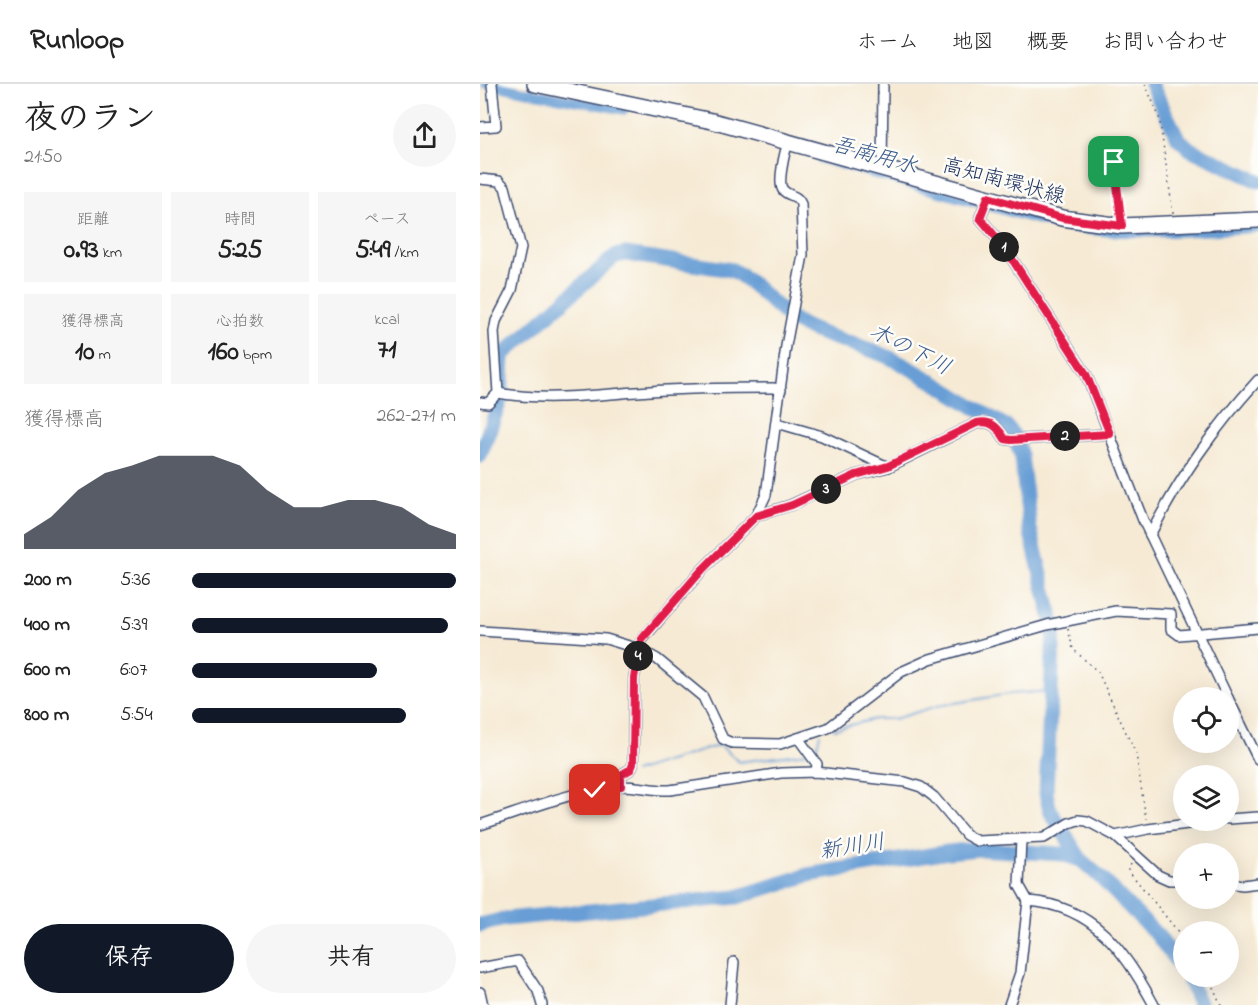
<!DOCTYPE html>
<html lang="ja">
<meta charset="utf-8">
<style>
body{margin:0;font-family:"Indie Flower","Klee One",sans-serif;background:#f6f6f6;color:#222;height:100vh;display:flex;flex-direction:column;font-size:22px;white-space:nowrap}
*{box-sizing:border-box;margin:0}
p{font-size:20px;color:#767676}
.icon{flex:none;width:33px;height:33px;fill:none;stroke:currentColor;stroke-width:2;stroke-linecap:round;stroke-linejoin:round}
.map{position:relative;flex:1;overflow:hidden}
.side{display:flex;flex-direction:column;background:#fff;width:480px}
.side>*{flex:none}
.fabs{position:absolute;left:693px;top:603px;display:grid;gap:12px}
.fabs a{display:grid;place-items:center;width:66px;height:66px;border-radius:50%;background:#fff;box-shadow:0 6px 24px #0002;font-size:30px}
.pin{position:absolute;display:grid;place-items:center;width:51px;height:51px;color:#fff;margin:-26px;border-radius:12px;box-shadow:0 3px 9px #0006}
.km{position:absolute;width:30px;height:30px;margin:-15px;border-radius:50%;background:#222;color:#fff;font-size:16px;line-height:30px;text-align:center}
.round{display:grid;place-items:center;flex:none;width:63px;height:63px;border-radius:32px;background:#f6f6f6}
.summary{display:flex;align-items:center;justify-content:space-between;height:102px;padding:0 24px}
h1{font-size:33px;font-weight:800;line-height:45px}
.stats{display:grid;grid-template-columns:repeat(3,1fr);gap:9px;height:102px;padding:6px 24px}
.stats div{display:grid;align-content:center;border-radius:0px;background:#f6f6f6;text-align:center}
.stats b{font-size:26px;font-weight:800}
.stats small{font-size:16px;font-weight:400}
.stats p{font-size:16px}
.chart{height:168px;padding:12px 24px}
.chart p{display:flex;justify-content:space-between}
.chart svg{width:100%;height:108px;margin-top:6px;fill:#111827;opacity:.7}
.primary-button{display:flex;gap:12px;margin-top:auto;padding:12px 24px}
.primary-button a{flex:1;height:69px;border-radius:36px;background:#111827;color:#fff;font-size:24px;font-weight:800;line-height:69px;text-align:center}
.primary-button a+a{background:#f6f6f6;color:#222}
ul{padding:0 24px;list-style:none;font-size:20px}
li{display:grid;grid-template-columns:96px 72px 1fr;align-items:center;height:45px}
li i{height:15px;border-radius:8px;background:#111827}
header{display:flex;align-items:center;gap:36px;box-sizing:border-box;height:84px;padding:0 30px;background:#fff;border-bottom:2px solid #e0e0e0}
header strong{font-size:28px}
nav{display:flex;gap:33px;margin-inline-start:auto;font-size:21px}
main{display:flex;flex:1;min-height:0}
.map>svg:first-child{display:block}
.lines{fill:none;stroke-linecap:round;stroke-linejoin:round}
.stream{stroke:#689ed5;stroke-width:2}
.canal{stroke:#689ed5;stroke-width:9}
.river{stroke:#689ed5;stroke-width:15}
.street-casing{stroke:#3c4b70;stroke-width:12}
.primary-casing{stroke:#3c4b70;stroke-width:18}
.path{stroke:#3c4b70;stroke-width:1.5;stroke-dasharray:1.5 4.5;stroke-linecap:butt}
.street{stroke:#fff;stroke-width:9}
.primary{stroke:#fff;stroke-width:15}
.route-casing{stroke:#fff;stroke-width:12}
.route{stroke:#e11d48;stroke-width:8}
.labels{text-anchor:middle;stroke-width:5;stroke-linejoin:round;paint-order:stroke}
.street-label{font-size:21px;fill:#1b2f5e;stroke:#fdfcf7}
.water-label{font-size:22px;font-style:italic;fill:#3a5b8e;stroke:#fdfcf7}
</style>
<header>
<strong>Runloop</strong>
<nav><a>ホーム</a><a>地図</a><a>概要</a><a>お問い合わせ</a></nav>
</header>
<main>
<section class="side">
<div class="summary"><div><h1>夜のラン</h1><p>21:50</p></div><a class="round"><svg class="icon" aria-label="share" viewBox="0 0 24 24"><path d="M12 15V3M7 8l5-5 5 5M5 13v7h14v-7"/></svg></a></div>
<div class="stats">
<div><p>距離</p><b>0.93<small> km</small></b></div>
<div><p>時間</p><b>5:25</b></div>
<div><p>ペース</p><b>5:49<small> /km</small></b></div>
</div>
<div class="stats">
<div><p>獲得標高</p><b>10<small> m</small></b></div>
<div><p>心拍数</p><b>160<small> bpm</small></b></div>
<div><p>kcal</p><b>71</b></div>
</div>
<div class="chart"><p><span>獲得標高</span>262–271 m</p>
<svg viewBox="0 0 160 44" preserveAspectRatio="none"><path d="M0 44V38L10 31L20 20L30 13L40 10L50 6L60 6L70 6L80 10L90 20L100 27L110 27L120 24L130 24L140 27L150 34L160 38V44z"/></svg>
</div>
<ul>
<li><b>200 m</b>5:36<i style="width:100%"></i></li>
<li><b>400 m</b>5:39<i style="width:97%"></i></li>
<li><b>600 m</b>6:07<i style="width:70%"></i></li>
<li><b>800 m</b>5:54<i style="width:81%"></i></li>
</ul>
<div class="primary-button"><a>保存</a><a>共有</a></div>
</section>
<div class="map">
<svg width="778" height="921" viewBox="0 0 778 921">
<rect width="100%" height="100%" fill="#fdfcf7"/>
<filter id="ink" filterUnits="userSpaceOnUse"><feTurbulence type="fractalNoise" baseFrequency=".0167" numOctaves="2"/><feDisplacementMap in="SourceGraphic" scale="12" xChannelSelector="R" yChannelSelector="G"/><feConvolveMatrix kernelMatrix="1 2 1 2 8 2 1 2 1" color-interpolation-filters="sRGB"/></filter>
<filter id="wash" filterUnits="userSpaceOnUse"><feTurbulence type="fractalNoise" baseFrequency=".008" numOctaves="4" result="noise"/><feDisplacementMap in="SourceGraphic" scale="24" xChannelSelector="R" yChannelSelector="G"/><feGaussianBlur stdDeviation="1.35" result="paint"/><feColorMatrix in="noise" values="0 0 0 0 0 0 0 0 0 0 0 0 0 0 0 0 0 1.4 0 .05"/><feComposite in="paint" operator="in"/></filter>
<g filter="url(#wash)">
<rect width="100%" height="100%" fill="#f6ead4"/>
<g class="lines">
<g class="stream">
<polyline points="354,645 395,635 414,635 457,622 529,610 571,607"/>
<polyline points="331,667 336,666 340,650"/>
<polyline points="154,688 240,661 259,678 326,669"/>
<polyline points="126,699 138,696"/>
</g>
<g class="canal">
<polyline points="5,0 144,26"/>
<path d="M 340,75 L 582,143 C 648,153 711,148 778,144"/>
</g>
<g class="river">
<polyline points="671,0 698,54 710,65 778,97"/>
<path d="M 0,372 L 21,314 L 23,271 L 135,172 L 146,170 L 252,186 C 277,199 292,223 316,238 C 344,254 377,259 406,272 C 448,291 486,320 526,342 L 534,352 L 541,371 L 550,445 L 574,544 L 566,709 L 570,727 L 601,776"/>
<polyline points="0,841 25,835 257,813 328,791 468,768 499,765 582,770 601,776 619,792 678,852 704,888"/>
<polyline points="707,892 720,921"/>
</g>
</g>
</g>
<g filter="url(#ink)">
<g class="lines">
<g class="street-casing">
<g id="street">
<polyline points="0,43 16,42 12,0"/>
<polyline points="402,85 403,0"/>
<polyline points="0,95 19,97 25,103 41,164 32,206 16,237 14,248 18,309 8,319 0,318"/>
<polyline points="508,113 500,134 525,164 606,290 663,436 748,614"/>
<path d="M 18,309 C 67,318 121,310 170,307 C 211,304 253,304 294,304 L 301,306"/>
<path d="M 297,339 L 342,352 L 408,383 L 497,339 C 511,336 518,343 525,355 L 531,356 L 630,350"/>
<polyline points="276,432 311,421 376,391 408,383"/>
<path d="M 670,451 C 702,390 732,347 778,296"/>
<polyline points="0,547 126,555 159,565 177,575 223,613 243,655 252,659 300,660 348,644 421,588 450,575 567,541 636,527 691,530 691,545 699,551 778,544"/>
<polyline points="748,614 778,675"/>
<polyline points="318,654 337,680 336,688"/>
<path d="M 141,702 L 141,691 L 151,685 L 153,680 L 154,594 L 161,557 L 222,486 L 276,432 L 286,411 L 306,262 L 323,171 L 321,120 C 317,110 309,113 303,106 C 297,99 305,67 308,59"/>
<polyline points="748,735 778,733"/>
<path d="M 0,741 C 41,728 97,705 139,702 C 156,701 173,707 190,706 L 301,689 L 336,688 L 425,698 L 441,703 L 454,713 L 486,751 L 497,757 L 564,754 L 589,739 L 598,736 L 607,737 L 635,752 L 678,791 L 689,796 L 704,796"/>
<polyline points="635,752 668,745 740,736"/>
<polyline points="748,799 763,801 778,799"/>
<path d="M 548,817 C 614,822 645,867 674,921"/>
<polyline points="0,884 38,877 58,907 62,921"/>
<polyline points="0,908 3,921"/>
<polyline points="250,921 254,878"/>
<polyline points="529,921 540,889 548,817 539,801 541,755"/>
</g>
</g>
<g class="primary-casing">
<polyline id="primary" points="55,0 232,37 582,134 642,142 778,136"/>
</g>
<g class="path">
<polyline points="665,0 679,32 693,129"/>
<polyline points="634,78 641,129"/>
<polyline points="588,545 593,565 618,588 656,670 666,735"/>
<polyline points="651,780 648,786 704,855"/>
<polyline points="728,892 741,921"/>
</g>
<use href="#street" class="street"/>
<use href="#primary" class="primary"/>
</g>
</g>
<g class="lines" filter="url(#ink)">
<g class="route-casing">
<path id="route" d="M 115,706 L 141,702 L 141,691 L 151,685 L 153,680 L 154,594 L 161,556 L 222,486 L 276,432 L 312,421 L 376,391 L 408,382 L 497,339 C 511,336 518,343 525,355 L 531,356 L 630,350 L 606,290 L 525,164 L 500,134 L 508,113 L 582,134 L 642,142 L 634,78"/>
</g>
<use href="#route" class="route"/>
</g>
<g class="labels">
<g class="street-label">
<text transform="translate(524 96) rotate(15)" y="7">高知南環状線</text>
</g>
<g class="water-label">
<text transform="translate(395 70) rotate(16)" y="8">吾南用水</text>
<text transform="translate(431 264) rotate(27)" y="8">木の下川</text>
<text transform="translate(372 761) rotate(-9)" y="8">新川川</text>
</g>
</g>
</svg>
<div class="fabs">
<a><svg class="icon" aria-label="locate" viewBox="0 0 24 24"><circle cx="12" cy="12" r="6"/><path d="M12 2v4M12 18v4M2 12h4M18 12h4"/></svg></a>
<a><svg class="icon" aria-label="layers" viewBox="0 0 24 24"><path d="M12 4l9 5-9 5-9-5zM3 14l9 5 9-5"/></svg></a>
<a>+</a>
<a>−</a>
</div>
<div class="pin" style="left:634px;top:78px;background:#1e9e55"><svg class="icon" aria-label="arrive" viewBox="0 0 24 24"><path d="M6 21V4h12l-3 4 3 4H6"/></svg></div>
<div class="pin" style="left:115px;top:706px;background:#d93025"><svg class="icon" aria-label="check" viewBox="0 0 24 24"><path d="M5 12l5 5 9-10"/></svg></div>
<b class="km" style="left:524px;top:163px">1</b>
<b class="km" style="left:585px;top:352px">2</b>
<b class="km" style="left:346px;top:405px">3</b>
<b class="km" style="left:158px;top:572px">4</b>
</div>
</main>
